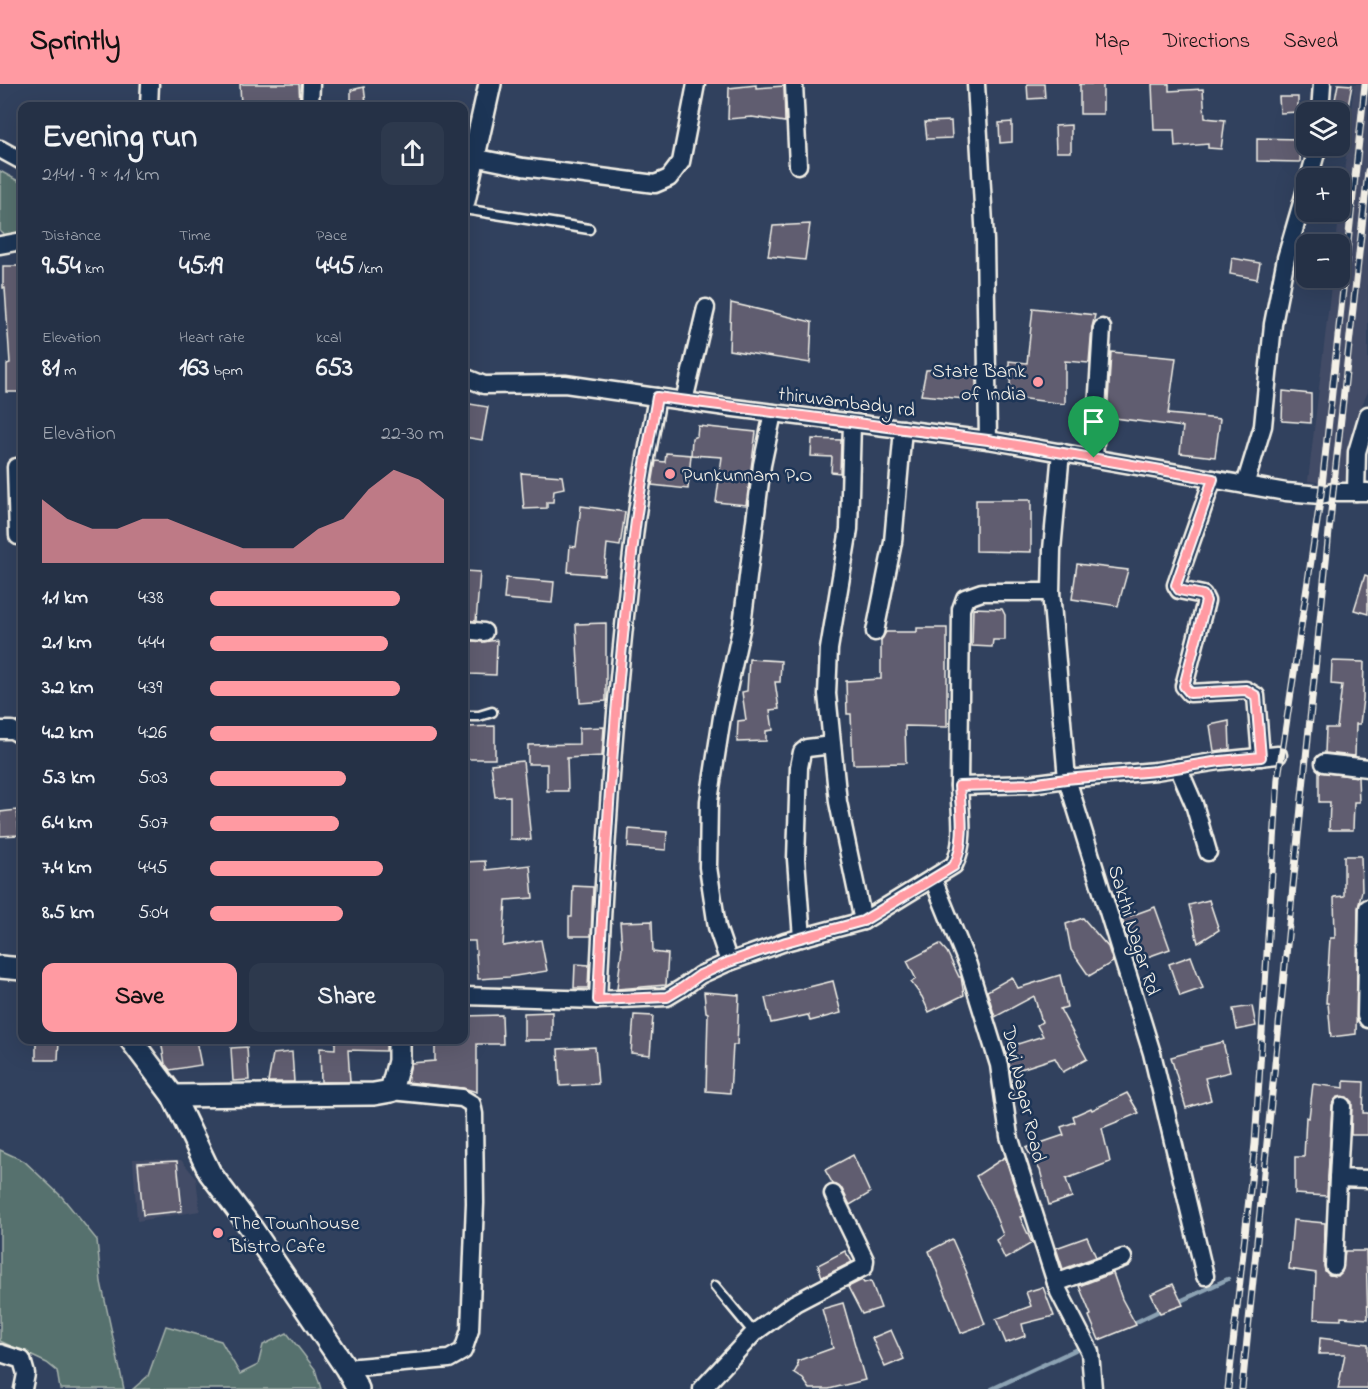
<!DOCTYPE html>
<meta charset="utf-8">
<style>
body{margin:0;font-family:"Indie Flower",sans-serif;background:#2d394d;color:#f1f3f6;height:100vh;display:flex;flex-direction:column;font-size:22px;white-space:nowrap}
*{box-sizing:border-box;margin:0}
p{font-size:20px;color:#a3a9b3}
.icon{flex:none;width:33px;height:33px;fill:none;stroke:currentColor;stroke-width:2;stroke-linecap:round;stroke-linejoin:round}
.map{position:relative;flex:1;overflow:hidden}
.details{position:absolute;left:18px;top:18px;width:450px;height:942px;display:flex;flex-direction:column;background:#253146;border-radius:12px;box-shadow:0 6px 24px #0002,0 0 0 2px #424c5f}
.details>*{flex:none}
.fabs{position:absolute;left:1296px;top:18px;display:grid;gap:12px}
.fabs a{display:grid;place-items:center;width:54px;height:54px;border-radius:12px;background:#253146;box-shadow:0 6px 24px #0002,0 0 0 2px #424c5f;font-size:30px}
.pin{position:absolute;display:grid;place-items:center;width:51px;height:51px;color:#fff;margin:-62px -26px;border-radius:50% 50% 50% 0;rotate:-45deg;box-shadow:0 0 6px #0007}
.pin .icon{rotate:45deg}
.round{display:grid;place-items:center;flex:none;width:63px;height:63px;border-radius:12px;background:#2d394d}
.summary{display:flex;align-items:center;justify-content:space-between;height:102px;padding:0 24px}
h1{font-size:33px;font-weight:700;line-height:45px}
.stats{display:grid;grid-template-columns:repeat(3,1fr);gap:9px;height:102px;padding:6px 24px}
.stats div{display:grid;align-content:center}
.stats b{font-size:26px;font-weight:700}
.stats small{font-size:16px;font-weight:400}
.stats p{font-size:16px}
.chart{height:168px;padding:12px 24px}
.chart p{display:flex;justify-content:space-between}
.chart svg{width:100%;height:108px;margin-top:6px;fill:#ff9aa2;opacity:.7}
.action{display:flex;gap:12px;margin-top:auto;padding:12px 24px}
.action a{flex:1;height:69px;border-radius:12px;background:#ff9aa2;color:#111;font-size:24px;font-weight:700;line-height:69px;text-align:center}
.action a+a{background:#2d394d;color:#f1f3f6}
ul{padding:0 24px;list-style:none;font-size:20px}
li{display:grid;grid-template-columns:96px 72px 1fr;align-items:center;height:45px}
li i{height:15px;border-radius:8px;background:#ff9aa2}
header{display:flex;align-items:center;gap:36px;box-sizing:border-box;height:84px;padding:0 30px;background:#ff9aa2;color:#111}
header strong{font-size:28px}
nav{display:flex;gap:33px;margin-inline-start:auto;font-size:21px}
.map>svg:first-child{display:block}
.built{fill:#434c66}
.green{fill:#56716e;stroke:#a5b1ab;stroke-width:1.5}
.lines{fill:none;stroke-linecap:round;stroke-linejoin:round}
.stream{stroke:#8ca2b3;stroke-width:4.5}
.building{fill:#615d6f;stroke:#f4f1e8;stroke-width:1.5}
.service-casing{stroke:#f4f1e8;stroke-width:13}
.minor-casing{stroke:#f4f1e8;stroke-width:21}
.tertiary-casing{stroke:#f4f1e8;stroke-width:26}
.service{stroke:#1d3557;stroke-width:8}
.minor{stroke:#1d3557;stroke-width:16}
.tertiary{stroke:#1d3557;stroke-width:21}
.rail-casing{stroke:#f4f1e8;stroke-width:7}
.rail{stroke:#1d3557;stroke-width:4.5;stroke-dasharray:14;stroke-linecap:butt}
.route-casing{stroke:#fff;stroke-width:12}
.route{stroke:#ff9aa2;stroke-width:8}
.poi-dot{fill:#ff9aa2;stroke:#1d3557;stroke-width:2}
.labels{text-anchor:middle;stroke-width:5;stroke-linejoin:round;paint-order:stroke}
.poi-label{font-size:20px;fill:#f4f1e8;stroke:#1d3557;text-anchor:start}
.street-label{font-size:20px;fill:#f4f1e8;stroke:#1d3557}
</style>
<header>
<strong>Sprintly</strong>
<nav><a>Map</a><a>Directions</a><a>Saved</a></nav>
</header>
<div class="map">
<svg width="1368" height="1305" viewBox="0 0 1368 1305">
<rect width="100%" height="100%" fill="#31415e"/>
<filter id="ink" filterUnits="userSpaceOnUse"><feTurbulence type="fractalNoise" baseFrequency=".0167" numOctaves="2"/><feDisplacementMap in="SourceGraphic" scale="12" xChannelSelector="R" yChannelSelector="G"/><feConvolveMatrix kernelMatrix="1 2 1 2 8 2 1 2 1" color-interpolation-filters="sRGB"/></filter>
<g filter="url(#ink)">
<g class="built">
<polygon points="1354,0 1368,0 1368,308 1360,325 1350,402 1308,397 1332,194 1340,194 1340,160 1336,160"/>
<polygon points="133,1075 181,1076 196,1094 200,1127 137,1137"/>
</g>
<g class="green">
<polygon points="0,87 22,99 22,167 0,147"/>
<polygon points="0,1066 24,1077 62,1113 97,1156 101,1198 124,1305 60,1305 57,1287 47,1279 0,1257"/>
<polygon points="166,1242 221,1257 240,1290 258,1281 263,1261 287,1249 315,1285 321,1305 133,1305 148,1292"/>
</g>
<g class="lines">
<g class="stream">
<polyline points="1176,1219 1228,1195"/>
<polyline points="1130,1241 1163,1225"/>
<polyline points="992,1305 1075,1266"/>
</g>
</g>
<g class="building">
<polygon points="240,0 299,0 300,22 241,22"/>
<polygon points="1027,0 1044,0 1045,14 1028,15"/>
<rect x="1080" y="0" width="23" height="30"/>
<polygon points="1152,0 1169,0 1169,7 1203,5 1205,34 1225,36 1221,65 1208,64 1208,60 1175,63 1174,46 1154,46"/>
<polygon points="1338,0 1352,1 1347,28 1330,28 1331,16 1335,16"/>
<polygon points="756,1 756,4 784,2 785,38 752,33 728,35 729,4"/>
<polygon points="364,3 366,19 351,19 351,6"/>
<polygon points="1279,13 1298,13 1298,28 1280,29"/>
<polygon points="951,37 952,54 927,55 925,38"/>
<polygon points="1012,38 1012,58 1000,59 999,39"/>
<polygon points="1071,41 1071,68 1056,68 1055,42"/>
<polygon points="1257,54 1301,55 1300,78 1257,77"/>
<polygon points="810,140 805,176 768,172 773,142"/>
<polygon points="1232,174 1260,179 1257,195 1230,190"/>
<polygon points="3,182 22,182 22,308 7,308 7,280 10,279 5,204 3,204"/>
<polygon points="731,219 812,238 810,279 729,266"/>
<polygon points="1033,224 1095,231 1092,243 1089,279 1065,277 1065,320 1011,313 1009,277 1027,279"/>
<polygon points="1111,268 1176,274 1168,330 1220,335 1215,373 1180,369 1183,343 1107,333"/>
<polygon points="975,284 977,316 921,311 926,286"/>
<polygon points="1283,307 1311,310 1311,339 1282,337"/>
<polygon points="464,319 488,323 482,356 464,353"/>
<polygon points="698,342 756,348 746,421 716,418 722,373 691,371 692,354 697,352"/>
<polygon points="812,355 841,356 840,389 831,388 832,373 811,372"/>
<polygon points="666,369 691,371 688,405 652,401 656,377 665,378"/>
<polygon points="521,389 562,392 564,404 554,406 553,418 547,418 547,424 524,425"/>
<polygon points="976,416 1031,416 1031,468 976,467"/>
<polygon points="581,422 625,428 620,462 607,460 604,491 568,488 570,462 576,463"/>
<polygon points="1077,480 1128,486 1118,522 1072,515"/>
<polygon points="464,487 480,488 476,537 464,536"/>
<polygon points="1365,491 1368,492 1368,530 1354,526"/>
<polygon points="506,494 554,498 552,519 504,515"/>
<polygon points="973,524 1002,525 1005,531 1005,556 993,556 992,563 972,562"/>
<polygon points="606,539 606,617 580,619 576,540"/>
<polygon points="917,544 947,544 947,643 905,642 906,679 853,680 851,630 847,630 846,597 881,595 881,556 886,548 917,548"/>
<polygon points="464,556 483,558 497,556 496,591 470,590 470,588 464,587"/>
<polygon points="749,575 781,577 780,598 775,598 779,625 770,626 773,646 766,647 766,657 737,658 738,637 746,636 742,608 747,607"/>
<polygon points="1332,577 1364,578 1363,614 1360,640 1356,640 1355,672 1325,669 1326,644 1337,644 1342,601 1331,600"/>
<polygon points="1229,637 1230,665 1214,667 1210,641"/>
<polygon points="495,642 495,675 466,675 465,643"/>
<polygon points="604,643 602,672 567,674 568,707 547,707 547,680 528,680 528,661 579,660 579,644"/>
<polygon points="523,677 531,756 510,755 510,712 495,713 491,680"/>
<polygon points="1319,688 1358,693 1359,718 1354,718 1353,746 1329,746 1330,718 1319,718"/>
<polygon points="17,726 19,751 0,752 0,728"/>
<polygon points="629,745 667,748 666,766 628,763"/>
<polygon points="1344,772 1361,772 1362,807 1358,824 1356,950 1331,953 1328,919 1326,919 1330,854 1335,854 1334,813 1344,812"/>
<polygon points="485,777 486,786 530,781 533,814 506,816 503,862 541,856 547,887 509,893 478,895 475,857 464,857 464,778"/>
<polygon points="573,802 593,803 591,852 569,852 569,833 572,833"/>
<polygon points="1209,816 1219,846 1198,859 1189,821"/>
<polygon points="1155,823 1170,865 1136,877 1122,835"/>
<polygon points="1083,834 1108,863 1113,878 1089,892 1071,866 1066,840"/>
<polygon points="652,837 653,868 668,870 666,901 617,905 622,864 620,838"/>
<polygon points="940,860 947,868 959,893 961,893 964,911 929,928 922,913 911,898 916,895 907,877"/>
<polygon points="1191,872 1203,904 1180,912 1169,880"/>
<polygon points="575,880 589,881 588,904 574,904"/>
<polygon points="1060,891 1067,923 1060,925 1087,975 1063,988 1055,974 1011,988 1005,964 1043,952 1037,941 1042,938 1034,912 995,933 987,907 1012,893 1018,904"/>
<polygon points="833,897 841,929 810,937 808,931 771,939 765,914"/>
<polygon points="704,908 739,911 737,961 733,961 730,1009 706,1007 708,929 706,928"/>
<polygon points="1252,922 1256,942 1237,946 1233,925"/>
<polygon points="552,928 552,956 524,956 524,929"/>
<polygon points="502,931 503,960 477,960 477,1008 463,1004 407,998 411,979 435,977 435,956 464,956 464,932"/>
<polygon points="634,931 653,932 650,971 631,969"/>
<polygon points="36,956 59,956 58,976 36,976"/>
<polygon points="161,956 196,956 201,981 170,986 165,980"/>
<polygon points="335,956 386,956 386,967 348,966 350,998 321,998 320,964 335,965"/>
<polygon points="1223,958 1230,988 1205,994 1211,1016 1186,1024 1171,973 1201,965 1201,963"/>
<polygon points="247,963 249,996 233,997 231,964"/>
<polygon points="595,963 598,1000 560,1002 558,965"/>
<polygon points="292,968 294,998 268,998 273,970"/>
<polygon points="1344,997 1364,998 1363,1029 1368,1029 1368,1051 1351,1051 1352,1018 1347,1013 1337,1013 1332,1021 1327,1112 1295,1110 1295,1073 1304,1073 1306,1033 1309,1034 1313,1000 1344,1004"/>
<polygon points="1127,1009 1139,1029 1102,1044 1110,1078 1066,1095 1072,1113 1049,1121 1040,1086 1026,1064 1064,1051 1061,1043 1075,1038 1073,1032 1091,1024 1092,1026"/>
<polygon points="853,1071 870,1109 850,1121 842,1105 833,1100 825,1086"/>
<polygon points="1005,1073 1024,1132 1020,1133 1032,1159 1005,1175 996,1156 1003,1151 991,1121 976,1092"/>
<polygon points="177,1077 182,1127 143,1131 138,1079"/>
<polygon points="1293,1136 1325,1139 1324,1182 1325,1187 1329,1191 1338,1192 1342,1188 1345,1167 1366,1167 1368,1235 1341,1233 1341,1236 1314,1235 1316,1189 1289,1185"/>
<polygon points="1087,1153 1096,1173 1063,1185 1056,1164"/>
<polygon points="952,1155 967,1189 966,1190 985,1240 961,1249 929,1167"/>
<polygon points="845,1167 852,1178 822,1193 818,1181"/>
<polygon points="1113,1189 1122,1215 1136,1241 1099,1256 1089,1232 1091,1231 1079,1202"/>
<polygon points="862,1196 864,1199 871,1197 881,1224 862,1230 848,1203"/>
<polygon points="1173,1200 1183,1221 1160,1229 1151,1210"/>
<polygon points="1043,1203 1054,1232 1022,1240 1025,1252 1006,1259 996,1235 1031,1222 1026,1208"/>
<polygon points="843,1219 865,1296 829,1305 810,1305 803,1295 794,1289 798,1282 797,1277 833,1264 822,1225"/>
<polygon points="891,1246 904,1275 885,1283 872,1254"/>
<polygon points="1320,1254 1368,1260 1368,1305 1338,1305 1345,1270 1319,1270"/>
</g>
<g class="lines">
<g class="service-casing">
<g id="service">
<polyline points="464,125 589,145"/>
<polyline points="464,632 479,632 492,628"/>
<polyline points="715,1202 754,1249"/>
</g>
</g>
<g class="minor-casing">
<g id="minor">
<polyline points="794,0 798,81"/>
<polyline points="976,0 985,157 988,356"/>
<polyline points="149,22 150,0"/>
<polyline points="310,22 311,0"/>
<polyline points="1320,28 1322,0"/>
<polyline points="0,65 22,77"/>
<polyline points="473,73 523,83 655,100 669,94 681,78 696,0"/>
<polyline points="1309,94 1318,62"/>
<polyline points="0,161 22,157"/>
<polyline points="464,293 484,301 565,300 726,323 988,356 1286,408 1321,411 1333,408 1368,408"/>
<polyline points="684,317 706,224"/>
<polyline points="852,339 849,445 829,565 827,610 838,718 863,837"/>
<polyline points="1094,374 1102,244"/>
<polyline points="16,383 18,452"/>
<polyline points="1213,395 1176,501 1179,506 1203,511 1206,517 1184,602 1190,609 1246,606 1256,612 1261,673"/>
<polyline points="1245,401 1263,342 1273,240 1286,174 1306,105"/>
<polyline points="1356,408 1357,368 1368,331"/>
<polyline points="1051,508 1067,695 1152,969 1205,1192"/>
<polyline points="464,546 484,548"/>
<polyline points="875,548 893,458 903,345"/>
<polyline points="0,646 12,646 22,652"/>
<polyline points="1324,679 1368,684"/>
<polyline points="1178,683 1194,720 1208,768"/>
<polyline points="959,702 961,525 965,514 982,508 1051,508 1052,466 1061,368"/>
<polyline points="933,795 968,881 999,981 1009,1052 1059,1208 1090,1268 1093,1305"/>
<polyline points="1368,824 1366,932 1368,935"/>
<polyline points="802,854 796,775 799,683 802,668 807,664 832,661"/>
<polyline points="729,878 717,843 708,783 709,717 722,633 742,541 762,381 773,329"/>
<path d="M 464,912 L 598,916 L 667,913 L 682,904 L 700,891 L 729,878 L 785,858 L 863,837 L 954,781 C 966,757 960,728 959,702 L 1030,700 L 1067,695 L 1156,687 L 1220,677 L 1278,671"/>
<path d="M 598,916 C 605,761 615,606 634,453 C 639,406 649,359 657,313"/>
<polyline points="1342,1022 1338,1094 1368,1095"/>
<polyline points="1334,1182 1338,1094"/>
<polyline points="1056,1199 1123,1174"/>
<polyline points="0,1269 22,1276 26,1290 23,1305"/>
<polyline points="346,1284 449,1275 463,1267 470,1246 475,1119 474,1030 472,1020 462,1014 391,1007"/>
<polyline points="702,1305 754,1249 795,1219 864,1183 865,1176 833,1110"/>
</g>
</g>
<g class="tertiary-casing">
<g id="tertiary">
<polyline points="464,117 490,0"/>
<polyline points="0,883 22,885"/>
<polyline points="131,956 173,1012 210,1089 252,1145 346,1284 358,1305"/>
<polyline points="173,1012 374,1010 391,1007 399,977 399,956"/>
</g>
</g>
<use href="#service" class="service"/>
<use href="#minor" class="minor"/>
<use href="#tertiary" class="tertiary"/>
<g class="rail-casing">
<g id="rail">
<polyline points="1228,1305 1255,1060 1278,694 1321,411 1365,0"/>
<polyline points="1242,1305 1333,408 1368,87"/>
</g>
</g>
<use href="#rail" class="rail"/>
</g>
</g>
<g class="lines" filter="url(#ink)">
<g class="route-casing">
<path id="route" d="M 657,313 L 988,356 L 1213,395 L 1176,501 L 1179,506 L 1203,511 L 1206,517 L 1184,602 L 1190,609 L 1246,606 L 1256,612 L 1261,673 L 1220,677 L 1156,687 L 1066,695 L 1030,700 L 959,702 C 961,729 966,757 954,782 L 863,837 L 786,858 L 729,878 L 700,891 L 682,904 L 667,913 L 598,916 C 605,761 615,606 634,453 C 639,406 649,359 657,313 Z"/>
</g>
<use href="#route" class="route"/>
</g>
<g class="poi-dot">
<circle cx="1038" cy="298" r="6"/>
<circle cx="670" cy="390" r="6"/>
<circle cx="218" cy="1149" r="6"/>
</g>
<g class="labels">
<g class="poi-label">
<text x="1026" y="293" text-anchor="end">State Bank<tspan x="1026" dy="23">of India</tspan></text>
<text x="682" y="397">Punkunnam P.O</text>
<text x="230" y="1145">The Townhouse<tspan x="230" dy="23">Bistro Cafe</tspan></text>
</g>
<g class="street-label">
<text transform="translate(847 317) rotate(7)" y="7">thiruvambady rd</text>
<text transform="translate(1135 846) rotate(73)" y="7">Sakthi Nagar Rd</text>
<text transform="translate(1025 1010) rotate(77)" y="7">Devi Nagar Road</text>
</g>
</g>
</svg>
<div class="fabs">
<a><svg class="icon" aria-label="layers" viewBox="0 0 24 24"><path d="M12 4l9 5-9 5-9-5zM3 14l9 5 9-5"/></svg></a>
<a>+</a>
<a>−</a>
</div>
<div class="pin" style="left:1094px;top:374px;background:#1e9e55"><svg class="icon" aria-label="arrive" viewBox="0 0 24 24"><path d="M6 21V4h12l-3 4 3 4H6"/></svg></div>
<section class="details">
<div class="summary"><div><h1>Evening run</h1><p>21:41 · 9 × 1.1 km</p></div><a class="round"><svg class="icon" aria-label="share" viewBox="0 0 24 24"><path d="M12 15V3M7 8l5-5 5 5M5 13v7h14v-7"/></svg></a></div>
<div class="stats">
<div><p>Distance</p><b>9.54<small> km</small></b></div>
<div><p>Time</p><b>45:19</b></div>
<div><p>Pace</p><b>4:45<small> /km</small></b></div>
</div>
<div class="stats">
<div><p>Elevation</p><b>81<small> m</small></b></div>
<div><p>Heart rate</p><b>163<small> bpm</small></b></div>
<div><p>kcal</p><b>653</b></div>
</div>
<div class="chart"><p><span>Elevation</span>22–30 m</p>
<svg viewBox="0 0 160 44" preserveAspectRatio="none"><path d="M0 44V18L10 26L20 30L30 30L40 26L50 26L60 30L70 34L80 38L90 38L100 38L110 30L120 26L130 14L140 6L150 10L160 18V44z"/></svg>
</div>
<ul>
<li><b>1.1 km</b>4:38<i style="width:81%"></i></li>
<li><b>2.1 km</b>4:44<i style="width:76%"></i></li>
<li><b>3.2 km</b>4:39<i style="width:81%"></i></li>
<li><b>4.2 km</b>4:26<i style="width:97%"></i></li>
<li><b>5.3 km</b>5:03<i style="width:58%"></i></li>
<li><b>6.4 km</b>5:07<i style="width:55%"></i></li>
<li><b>7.4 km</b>4:45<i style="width:74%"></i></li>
<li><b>8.5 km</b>5:04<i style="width:57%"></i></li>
</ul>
<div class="action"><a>Save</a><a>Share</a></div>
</section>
</div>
